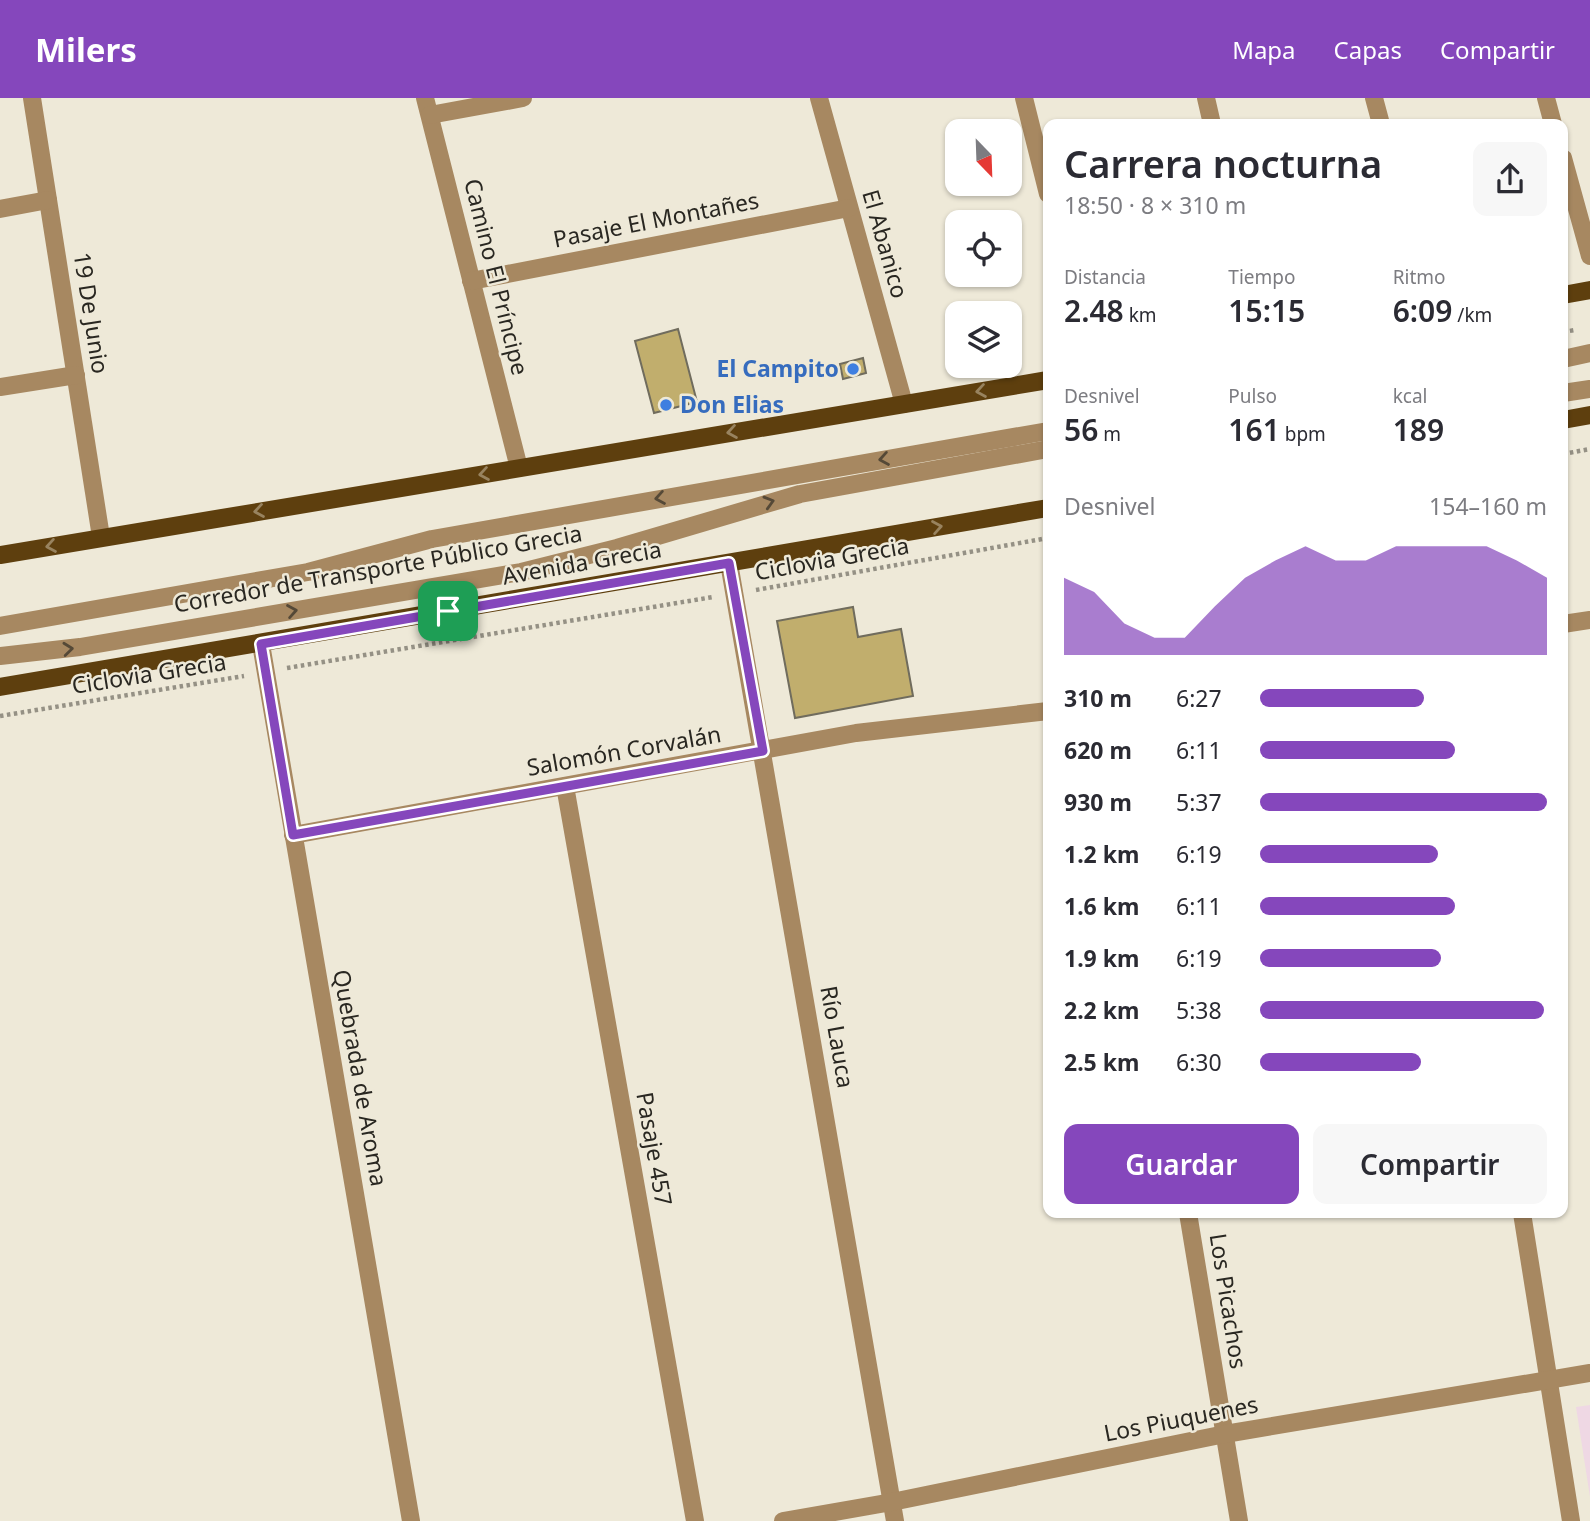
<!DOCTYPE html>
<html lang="es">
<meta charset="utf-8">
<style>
body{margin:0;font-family:"Noto Sans",sans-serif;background:#f7f7f7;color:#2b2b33;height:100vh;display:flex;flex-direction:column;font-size:26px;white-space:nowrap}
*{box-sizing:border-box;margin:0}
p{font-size:23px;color:#7c7c81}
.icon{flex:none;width:38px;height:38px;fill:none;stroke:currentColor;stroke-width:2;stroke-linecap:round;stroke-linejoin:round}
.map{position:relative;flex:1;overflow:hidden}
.details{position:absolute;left:1043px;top:21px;width:525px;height:1099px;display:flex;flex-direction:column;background:#fff;border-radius:14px;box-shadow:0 2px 5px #0004}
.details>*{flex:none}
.needle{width:46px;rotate:157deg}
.fabs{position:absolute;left:945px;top:21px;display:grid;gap:14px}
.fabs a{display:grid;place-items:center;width:77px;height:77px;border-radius:14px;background:#fff;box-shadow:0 2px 5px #0004;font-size:35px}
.pin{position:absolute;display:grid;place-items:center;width:60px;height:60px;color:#fff;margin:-30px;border-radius:14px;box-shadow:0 4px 10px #0006}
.round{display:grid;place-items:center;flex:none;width:74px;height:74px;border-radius:14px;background:#f7f7f7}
.overview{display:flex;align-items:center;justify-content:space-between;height:119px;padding:0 21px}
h1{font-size:38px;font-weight:600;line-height:52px}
.stats{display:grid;grid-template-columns:repeat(3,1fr);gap:10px;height:119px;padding:7px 21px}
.stats div{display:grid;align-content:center}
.stats b{font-size:30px;font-weight:600}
.stats small{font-size:19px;font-weight:400}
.stats p{font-size:19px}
.chart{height:196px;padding:14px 21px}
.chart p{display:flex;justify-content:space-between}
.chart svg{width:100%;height:126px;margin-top:7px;fill:#8547bc;opacity:.7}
.cta{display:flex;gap:14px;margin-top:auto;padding:14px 21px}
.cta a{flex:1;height:80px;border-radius:14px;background:#8547bc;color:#fff;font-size:28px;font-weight:600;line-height:80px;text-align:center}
.cta a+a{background:#f7f7f7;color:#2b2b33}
ul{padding:0 21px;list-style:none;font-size:23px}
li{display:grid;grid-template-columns:112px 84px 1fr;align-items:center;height:52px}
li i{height:18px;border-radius:9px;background:#8547bc}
header{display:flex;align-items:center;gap:42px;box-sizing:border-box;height:98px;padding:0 35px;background:#8547bc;color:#fff}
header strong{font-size:33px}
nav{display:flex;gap:38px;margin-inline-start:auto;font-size:24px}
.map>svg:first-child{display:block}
.education{fill:#efd8e4}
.building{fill:#c1ae6d;stroke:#706c5d;stroke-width:2}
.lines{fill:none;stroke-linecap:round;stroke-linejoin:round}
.path{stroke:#959185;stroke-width:4.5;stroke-dasharray:3.5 3.5;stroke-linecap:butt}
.minor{stroke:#a78861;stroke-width:18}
.major{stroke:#5e3f0e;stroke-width:18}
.oneway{stroke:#98835f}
.oneway2{stroke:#554937}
.route-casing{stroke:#fff;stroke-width:14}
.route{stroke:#8547bc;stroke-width:9}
.shop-dot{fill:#3f7fe0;stroke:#eee9d8;stroke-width:2.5}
.labels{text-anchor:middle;stroke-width:5;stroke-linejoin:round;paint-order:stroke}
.street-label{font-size:23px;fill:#292721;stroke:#eee9d8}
.shop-label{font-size:23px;font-weight:bold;fill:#366cbe;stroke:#eee9d8;text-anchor:end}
</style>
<header>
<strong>Milers</strong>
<nav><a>Mapa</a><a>Capas</a><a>Compartir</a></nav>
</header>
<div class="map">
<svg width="1590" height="1423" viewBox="0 0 1590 1423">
<rect width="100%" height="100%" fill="#eee9d8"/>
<polygon class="education" points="1590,1307 1590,1399 1576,1309"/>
<g class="building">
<polygon points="678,231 697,304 654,315 635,243"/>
<polygon points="863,260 866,275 843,281 840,266"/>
<polygon points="853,509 858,539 901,531 913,598 795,620 777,523"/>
</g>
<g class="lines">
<g class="path">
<polyline points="1563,234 1575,232"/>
<polyline points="1563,356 1590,351"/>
<polyline points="756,492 1048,440"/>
<polyline points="287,570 713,499"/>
<polyline points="0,618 244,578"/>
</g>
<g class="minor">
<polyline points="32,0 101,439"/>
<polyline points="425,0 519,370"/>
<polyline points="819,0 904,306"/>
<polyline points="1024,0 1048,96"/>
<polyline points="1206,0 1212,26"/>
<polyline points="1374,0 1381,26"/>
<polyline points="1546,0 1553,26"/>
<polyline points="430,17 523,0"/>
<polyline points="1563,60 1590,158"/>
<polyline points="0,111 48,102"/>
<polyline points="471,183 849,110"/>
<polyline points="1563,261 1590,255"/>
<polyline points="0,289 76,277"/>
<polyline points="1563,295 1590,291"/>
<polyline points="729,465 895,1423"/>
<polyline points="1563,526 1590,522"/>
<polyline points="0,528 308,474 432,441 1048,333"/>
<polyline points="261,546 411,1423"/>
<polyline points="0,558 80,549 521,474 617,450 800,396 1048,351"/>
<polyline points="565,688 695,1423"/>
<polyline points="293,737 856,635 1048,613"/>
<polyline points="1188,1115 1239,1423"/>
<polyline points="1522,1115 1571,1423"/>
<polyline points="783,1423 892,1404 1225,1336 1590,1275"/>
</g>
<g class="major">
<polyline points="1563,197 1590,192"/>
<polyline points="1563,322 1590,317"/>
<polyline points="0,457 1048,282"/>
<polyline points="0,589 1048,410"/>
</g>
</g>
<defs><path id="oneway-chevron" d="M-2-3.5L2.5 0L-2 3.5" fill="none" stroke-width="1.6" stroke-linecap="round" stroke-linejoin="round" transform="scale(1.75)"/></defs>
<g class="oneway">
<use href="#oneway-chevron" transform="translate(981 293) rotate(171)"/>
<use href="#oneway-chevron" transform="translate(732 334) rotate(171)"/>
<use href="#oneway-chevron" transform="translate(484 376) rotate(171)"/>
<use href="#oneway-chevron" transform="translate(259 413) rotate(171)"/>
<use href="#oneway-chevron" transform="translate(937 429) rotate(-10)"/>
<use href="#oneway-chevron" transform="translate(51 448) rotate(170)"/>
</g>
<g class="oneway2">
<use href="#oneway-chevron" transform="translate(884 361) rotate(170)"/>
<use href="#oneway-chevron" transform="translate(660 400) rotate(170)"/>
<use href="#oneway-chevron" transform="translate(769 404) rotate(-16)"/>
<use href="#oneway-chevron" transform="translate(292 513) rotate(-10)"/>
<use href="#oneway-chevron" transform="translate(68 551) rotate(-6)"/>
</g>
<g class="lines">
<g class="route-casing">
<polygon id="route" points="729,465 763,653 293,737 261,546"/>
</g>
<use href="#route" class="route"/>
</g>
<g class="shop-dot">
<circle cx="853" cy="271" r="7"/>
<circle cx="666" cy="307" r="7"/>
</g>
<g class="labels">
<g class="street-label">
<text transform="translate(656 122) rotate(-11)" y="8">Pasaje El Montañes</text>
<text transform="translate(885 146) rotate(74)" y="8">El Abanico</text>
<text transform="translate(496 179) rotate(76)" y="8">Camino El Príncipe</text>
<text transform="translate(91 215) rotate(81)" y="8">19 De Junio</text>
<text transform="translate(832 461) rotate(-10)" y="8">Ciclovia Grecia</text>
<text transform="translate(582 465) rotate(-10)" y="8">Avenida Grecia</text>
<text transform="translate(378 471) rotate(-10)" y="8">Corredor de Transporte Público Grecia</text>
<text transform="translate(149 576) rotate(-9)" y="8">Ciclovia Grecia</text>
<text transform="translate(624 653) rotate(-10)" y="8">Salomón Corvalán</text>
<text transform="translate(837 939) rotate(80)" y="8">Río Lauca</text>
<text transform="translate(360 980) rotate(80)" y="8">Quebrada de Aroma</text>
<text transform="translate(654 1051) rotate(80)" y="8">Pasaje 457</text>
<text transform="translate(1228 1203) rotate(81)" y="8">Los Picachos</text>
<text transform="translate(1181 1321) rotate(-11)" y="8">Los Piuquenes</text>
</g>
<g class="shop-label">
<text x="839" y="279">El Campito</text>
<text x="680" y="315" text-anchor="start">Don Elias</text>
</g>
</g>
</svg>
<div class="fabs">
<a><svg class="needle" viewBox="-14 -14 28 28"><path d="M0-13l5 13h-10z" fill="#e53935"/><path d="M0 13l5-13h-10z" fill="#7c7c81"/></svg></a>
<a><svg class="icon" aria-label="locate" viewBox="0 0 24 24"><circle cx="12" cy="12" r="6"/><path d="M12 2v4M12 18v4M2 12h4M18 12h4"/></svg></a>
<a><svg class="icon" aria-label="layers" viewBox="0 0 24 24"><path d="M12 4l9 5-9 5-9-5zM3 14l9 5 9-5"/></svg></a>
</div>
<div class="pin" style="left:448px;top:513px;background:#1e9e55"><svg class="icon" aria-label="arrive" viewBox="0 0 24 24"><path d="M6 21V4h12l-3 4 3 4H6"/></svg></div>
<section class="details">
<div class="overview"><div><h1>Carrera nocturna</h1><p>18:50 · 8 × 310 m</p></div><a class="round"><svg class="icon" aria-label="share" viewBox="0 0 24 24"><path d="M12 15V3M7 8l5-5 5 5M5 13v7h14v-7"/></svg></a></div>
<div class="stats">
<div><p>Distancia</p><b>2.48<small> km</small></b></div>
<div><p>Tiempo</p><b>15:15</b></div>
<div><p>Ritmo</p><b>6:09<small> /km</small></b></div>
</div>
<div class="stats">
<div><p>Desnivel</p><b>56<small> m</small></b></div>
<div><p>Pulso</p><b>161<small> bpm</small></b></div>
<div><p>kcal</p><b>189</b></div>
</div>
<div class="chart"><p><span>Desnivel</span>154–160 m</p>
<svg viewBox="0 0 160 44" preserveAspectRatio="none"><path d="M0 44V17L10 22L20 33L30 38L40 38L50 27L60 17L70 11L80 6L90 11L100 11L110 6L120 6L130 6L140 6L150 11L160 17V44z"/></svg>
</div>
<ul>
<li><b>310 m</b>6:27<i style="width:57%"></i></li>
<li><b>620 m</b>6:11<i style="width:68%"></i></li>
<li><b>930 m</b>5:37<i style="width:100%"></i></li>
<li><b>1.2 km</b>6:19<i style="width:62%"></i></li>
<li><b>1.6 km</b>6:11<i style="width:68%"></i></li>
<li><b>1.9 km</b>6:19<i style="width:63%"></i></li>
<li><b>2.2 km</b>5:38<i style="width:99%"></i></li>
<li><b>2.5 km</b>6:30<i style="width:56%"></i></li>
</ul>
<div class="cta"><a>Guardar</a><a>Compartir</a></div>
</section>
</div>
